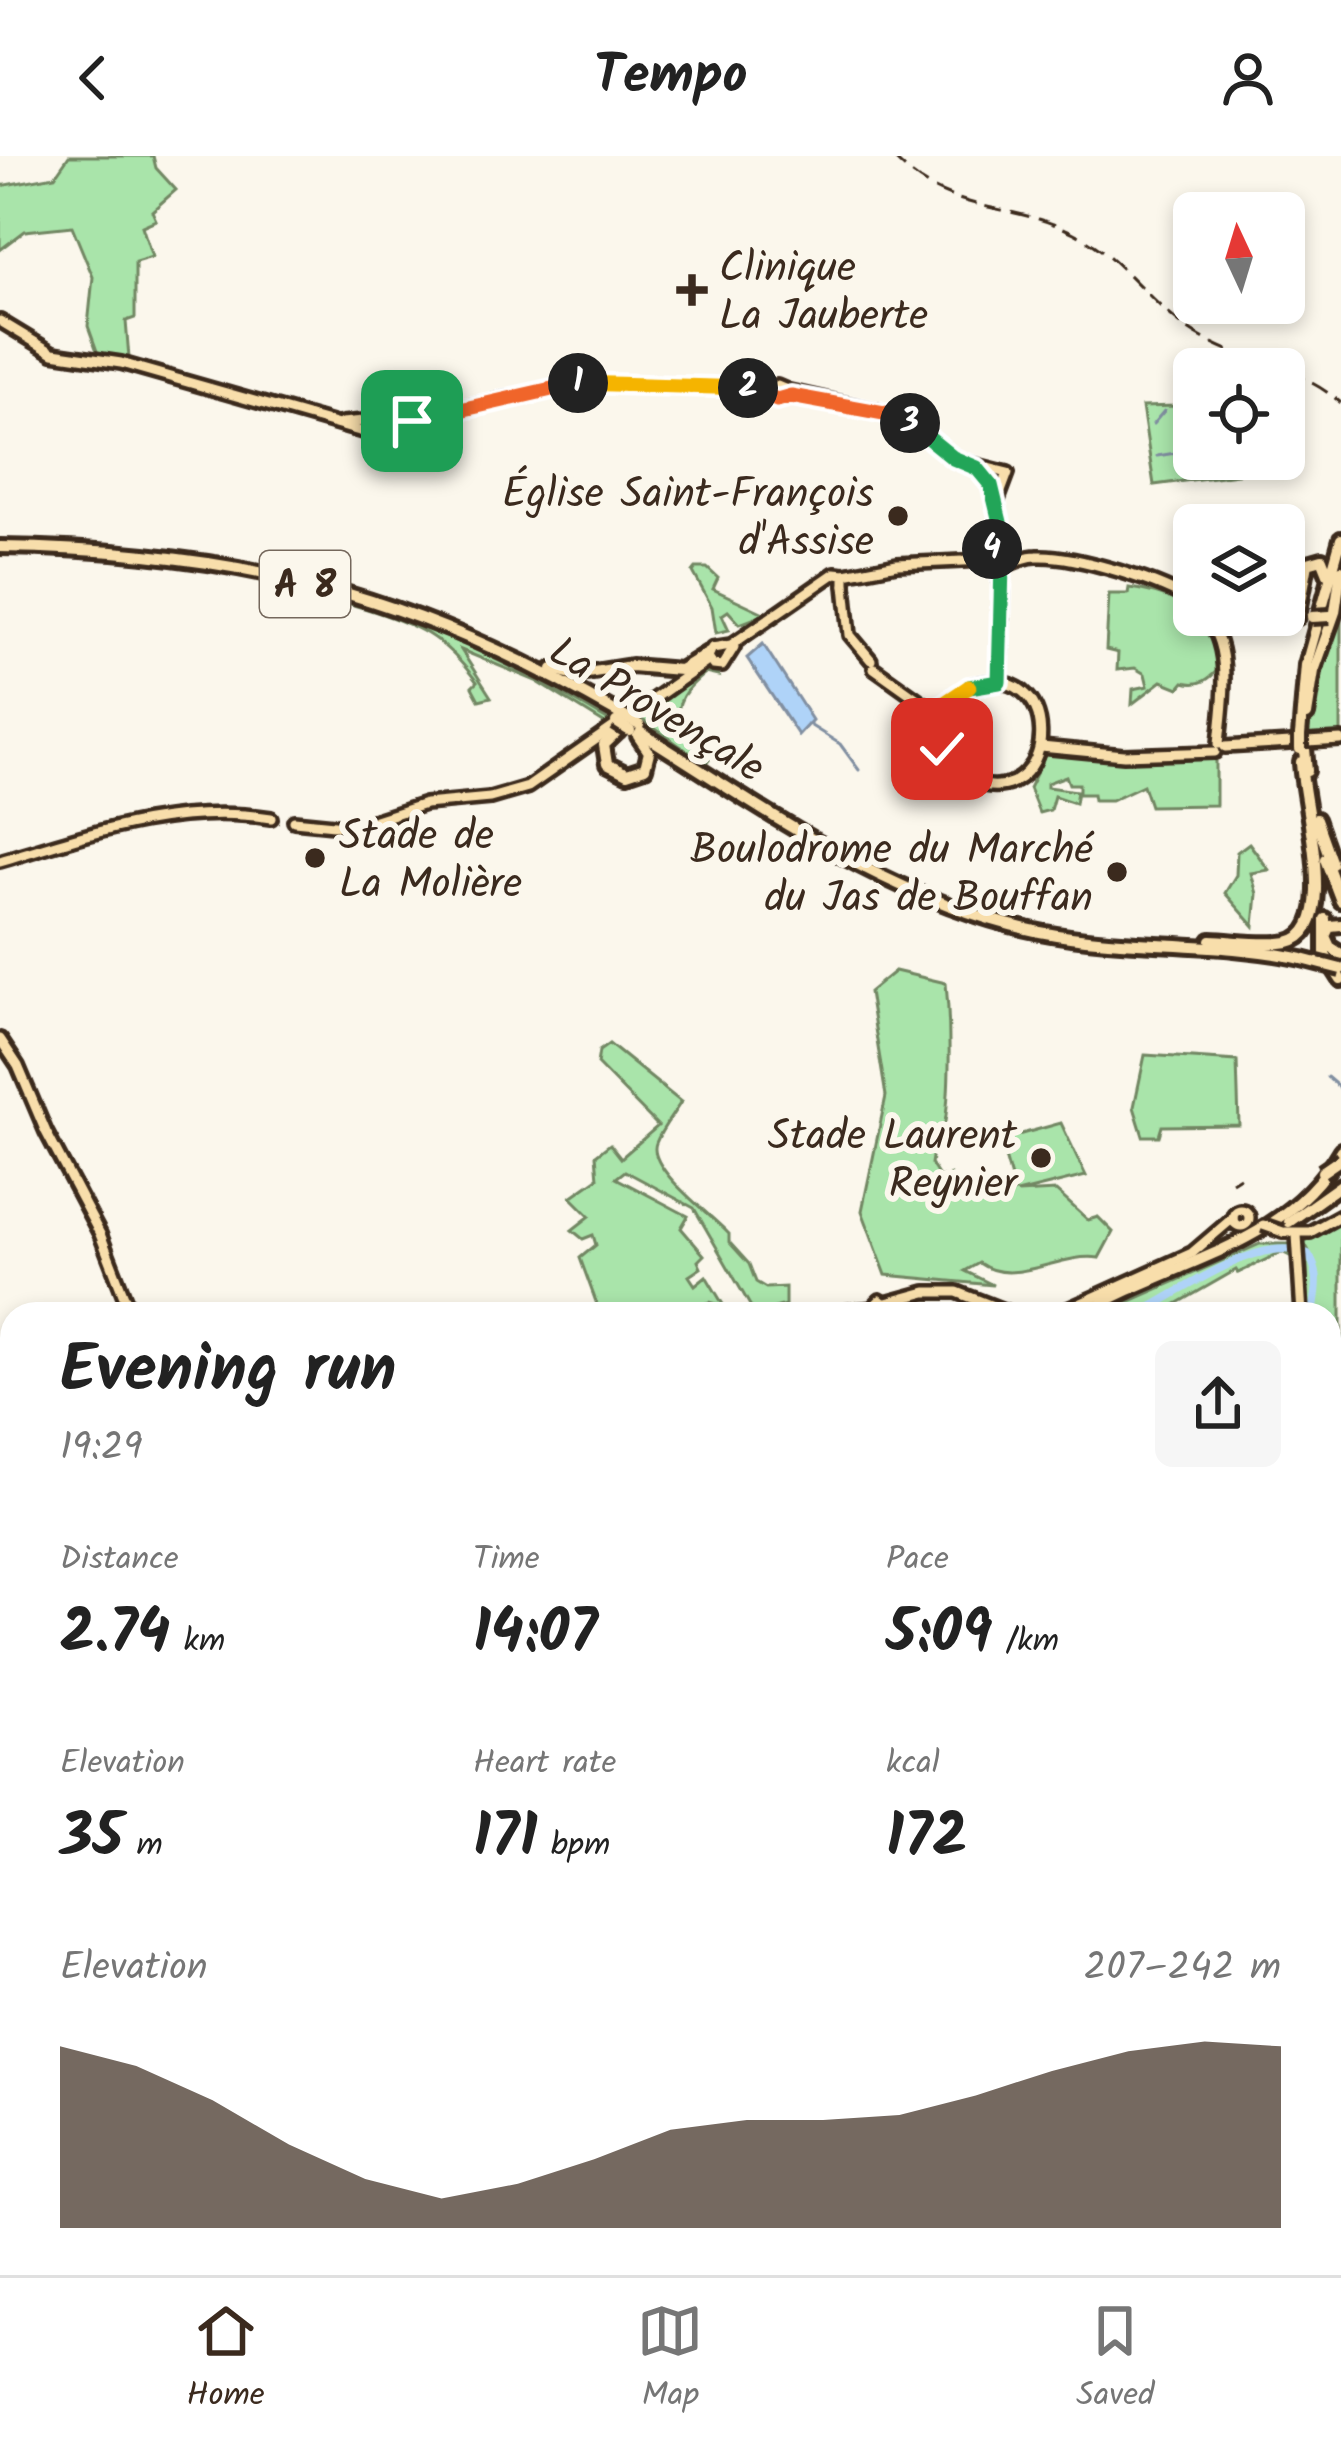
<!DOCTYPE html>
<meta charset="utf-8">
<style>
body{margin:0;font-family:Kalam,sans-serif;background:#f6f6f6;color:#222;height:100vh;display:flex;flex-direction:column;font-size:45px;white-space:nowrap}
*{box-sizing:border-box;margin:0}
p{font-size:39px;color:#767676}
.icon{flex:none;width:66px;height:66px;fill:none;stroke:currentColor;stroke-width:2;stroke-linecap:round;stroke-linejoin:round}
.map{position:relative;flex:1;overflow:hidden}
.details{position:absolute;left:0px;top:1146px;width:1341px;height:975px;display:flex;flex-direction:column;background:#fff;border-radius:36px 36px 0 0;box-shadow:0 6px 18px #0003}
.details>*{flex:none}
.needle{width:78px;rotate:356deg}
.buttons{position:absolute;left:1173px;top:36px;display:grid;gap:24px}
.buttons a{display:grid;place-items:center;width:132px;height:132px;border-radius:18px;background:#fff;box-shadow:0 6px 18px #0003;font-size:60px}
.pin{position:absolute;display:grid;place-items:center;width:102px;height:102px;color:#fff;margin:-51px;border-radius:24px;box-shadow:0 6px 18px #0006}
.km{position:absolute;width:60px;height:60px;margin:-30px;border-radius:50%;background:#222;color:#fff;font-size:33px;line-height:60px;text-align:center}
.round{display:grid;place-items:center;flex:none;width:126px;height:126px;border-radius:18px;background:#f6f6f6}
.summary{display:flex;align-items:center;justify-content:space-between;height:204px;padding:0 60px}
h1{font-size:66px;font-weight:600;line-height:90px}
.metrics{display:grid;grid-template-columns:repeat(3,1fr);gap:18px;height:204px;padding:12px 60px}
.metrics div{display:grid;align-content:center}
.metrics b{font-size:60px;font-weight:600}
.metrics small{font-size:33px;font-weight:400}
.metrics p{font-size:33px}
.chart{height:336px;padding:24px 60px}
.chart p{display:flex;justify-content:space-between}
.chart svg{width:100%;height:216px;margin-top:12px;fill:#3b2a1e;opacity:.7}
header{display:flex;justify-content:space-between;align-items:center;height:156px;padding:0 60px;background:#fff;font-size:54px;font-weight:600}
.tab-bar{display:flex;justify-content:space-around;align-items:center;height:168px;border-top:3px solid #e0e0e0;background:#fff;font-size:33px;color:#767676}
.tab-bar a{display:grid;justify-items:center;gap:6px}
.tab-bar .active{color:#3b2a1e}
.map>svg:first-child{display:block}
.green{fill:#a9e4aa;stroke:#728764;stroke-width:3}
.water{fill:#afd3f8;stroke:#818fa1;stroke-width:3}
.lines{fill:none;stroke-linecap:round;stroke-linejoin:round}
.stream{stroke:#818fa1;stroke-width:3}
.river{stroke:#afd3f8;stroke-width:8}
.major-casing{stroke:#3b2a1e;stroke-width:18}
.highway-casing{stroke:#3b2a1e;stroke-width:20}
.major{stroke:#f8deab;stroke-width:9}
.highway{stroke:#f8deab;stroke-width:10}
.rail{stroke:#3b2a1e;stroke-width:3;stroke-dasharray:18 9;stroke-linecap:butt}
.major-bridge-casing{stroke:#3b2a1e;stroke-width:18;stroke-linecap:butt}
.highway-bridge-casing{stroke:#3b2a1e;stroke-width:20;stroke-linecap:butt}
.major-bridge{stroke:#f8deab;stroke-width:9}
.highway-bridge{stroke:#f8deab;stroke-width:10}
.split-1-casing{stroke:#fff;stroke-width:24}
.split-2-casing{stroke:#fff;stroke-width:24}
.split-3-casing{stroke:#fff;stroke-width:24}
.split-4-casing{stroke:#fff;stroke-width:24}
.split-5-casing{stroke:#fff;stroke-width:24}
.split-6-casing{stroke:#fff;stroke-width:24}
.split-1{stroke:#f0652b;stroke-width:15}
.split-2{stroke:#f5b400;stroke-width:15}
.split-3{stroke:#f0652b;stroke-width:15}
.split-4{stroke:#22a559;stroke-width:15}
.split-5{stroke:#22a559;stroke-width:15}
.split-6{stroke:#f5b400;stroke-width:15}
.poi-dot{fill:#3b2a1e;stroke:#fbf7ec;stroke-width:4.5}
.labels{text-anchor:middle;stroke-width:12;stroke-linejoin:round;paint-order:stroke}
.shield{fill:#fbf7ec;stroke:#75685c;stroke-width:3}
.shield-label{font-size:39px;font-weight:bold;fill:#3b2a1e}
.poi-label{font-size:42px;fill:#3b2a1e;stroke:#fbf7ec;text-anchor:end}
.street-label{font-size:42px;fill:#3b2a1e;stroke:#fbf7ec}
</style>
<header><svg class="icon" aria-label="back" viewBox="0 0 24 24"><path d="M15 5l-7 7 7 7"/></svg>Tempo<svg class="icon" aria-label="person" viewBox="0 0 24 24"><circle cx="12" cy="8" r="4"/><path d="M4 21q1-7 8-7t8 7"/></svg></header>
<div class="map">
<svg width="1341" height="2119" viewBox="0 0 1341 2119">
<rect width="100%" height="100%" fill="#fbf7ec"/>
<filter id="ink" filterUnits="userSpaceOnUse"><feTurbulence type="fractalNoise" baseFrequency=".00833" numOctaves="2"/><feDisplacementMap in="SourceGraphic" scale="24" xChannelSelector="R" yChannelSelector="G"/><feConvolveMatrix kernelMatrix="1 2 1 2 8 2 1 2 1" color-interpolation-filters="sRGB"/></filter>
<g filter="url(#ink)">
<g class="green">
<polygon points="69,0 153,0 156,12 176,34 152,55 156,64 142,70 152,101 135,106 135,162 126,165 129,202 98,198 88,170 93,121 72,70 25,75 0,94 0,30 55,20"/>
<polygon points="1177,250 1189,275 1194,273 1194,303 1230,303 1237,318 1154,329 1142,251"/>
<polygon points="696,412 707,412 718,422 713,433 766,458 740,468 728,455 722,459 729,474 716,477 712,451 693,416"/>
<path d="M 1129,432 C 1179,439 1213,457 1220,511 C 1210,523 1200,531 1184,526 L 1179,532 L 1162,525 L 1132,548 L 1133,533 L 1148,530 L 1145,518 L 1135,512 L 1117,514 L 1118,497 L 1106,494 L 1109,438 L 1128,438 Z"/>
<path d="M 322,436 C 427,467 521,511 614,568 L 610,571 L 536,525 L 461,494 L 491,541 L 479,544 L 472,531 L 477,526 C 443,480 416,468 364,452 C 350,448 331,444 322,436 Z"/>
<polygon points="1341,463 1341,579 1308,579 1314,527"/>
<path d="M 713,512 L 718,520 L 705,517 C 685,534 675,544 678,571 L 706,590 L 702,599 L 709,604 L 706,608 L 641,563 L 706,513 Z"/>
<polygon points="1048,593 1152,604 1211,600 1216,605 1216,649 1150,650 1143,629 1111,644 1094,644 1093,638 1079,638 1079,628 1069,628 1066,620 1047,627 1047,631 1077,635 1075,647 1054,640 1050,654 1039,657 1029,632"/>
<polygon points="1249,687 1269,714 1251,717 1257,738 1254,770 1225,737 1236,719 1237,696"/>
<path d="M 895,815 L 946,827 C 949,857 955,981 933,995 L 931,1008 L 940,1022 L 950,1019 L 957,1030 L 965,1026 L 989,1047 L 1015,1036 L 1000,984 L 1061,967 L 1086,1020 L 1017,1037 L 1056,1035 L 1088,1064 L 1098,1061 L 1113,1076 L 1099,1102 C 1059,1096 1014,1132 979,1107 L 965,1115 L 993,1129 L 886,1119 L 862,1055 L 886,940 L 869,836 Z"/>
<path d="M 609,888 L 681,946 C 673,959 661,973 656,987 C 646,1012 711,1058 729,1078 L 729,1086 L 749,1108 L 756,1126 L 766,1132 L 785,1131 L 785,1149 L 755,1158 L 694,1052 L 625,1015 L 616,1022 L 688,1060 L 681,1072 L 704,1099 L 698,1105 L 701,1112 L 689,1120 L 695,1129 L 706,1120 L 724,1150 L 710,1146 L 691,1153 L 691,1158 L 587,1158 L 599,1154 L 580,1102 L 596,1089 L 593,1079 L 583,1083 L 572,1074 L 590,1060 L 571,1041 L 598,1022 L 596,999 L 610,988 L 621,1002 L 658,970 L 597,908 L 599,895 Z"/>
<polygon points="1145,899 1237,905 1239,969 1162,970 1159,980 1143,980 1134,951"/>
<polygon points="1341,1063 1341,1211 1329,1205 1329,1158 1309,1158 1307,1109 1282,1096 1238,1117 1236,1114 1159,1158 1101,1158 1260,1088 1302,1088 1310,1097 1304,1086"/>
<polygon points="1341,1287 1341,1546 1329,1538 1329,1289"/>
</g>
<polygon class="water" points="763,488 812,564 798,579 747,502"/>
<g class="lines">
<g class="stream">
<polyline points="1153,268 1164,255"/>
<polyline points="1157,300 1194,294"/>
<polyline points="808,568 840,588 859,614"/>
<polyline points="1327,921 1341,933"/>
</g>
<g class="river">
<path d="M 1138,1158 C 1183,1136 1259,1076 1308,1098 C 1322,1119 1316,1135 1313,1158"/>
<polyline points="1329,1197 1341,1206"/>
<polyline points="0,1406 12,1410"/>
<polyline points="979,2109 987,2119"/>
</g>
<g class="major-casing">
<g id="major">
<polyline points="0,165 53,197 121,207 363,276 375,273"/>
<polyline points="785,234 893,258 960,305 1008,317 996,349"/>
<polyline points="342,267 364,265 380,270 577,227 766,233 777,230 784,233 783,242 773,242 772,232"/>
<polyline points="977,312 992,330 1000,366 994,400"/>
<path d="M 1001,412 C 1012,407 1025,400 1037,400 C 1074,398 1164,426 1194,447"/>
<polyline points="998,416 1003,437 999,526"/>
<polyline points="845,418 897,408 985,404"/>
<polyline points="845,429 850,479 871,504"/>
<path d="M 1202,459 C 1235,487 1222,551 1219,588"/>
<polyline points="1227,459 1251,464"/>
<polyline points="708,501 713,509 722,510 734,491"/>
<path d="M 874,512 L 936,556 C 942,571 938,587 946,602 C 954,616 967,626 983,629 C 1061,644 1062,503 973,529 L 937,558"/>
<polyline points="1041,591 1124,599 1215,596"/>
<polyline points="1225,591 1341,584"/>
<polyline points="294,665 354,671 425,648 490,642 528,631 705,507 712,492 731,489 835,417 845,418 845,429"/>
<path d="M 0,705 C 89,678 176,647 271,662"/>
<polyline points="0,883 18,910 46,976 100,1078 131,1158"/>
<circle cx="1241" cy="1062" r="8"/>
<polyline points="1283,1076 1310,1076 1341,1059"/>
<polyline points="1297,1079 1302,1158"/>
<polygon points="880,1144 886,1149 881,1155 875,1149"/>
<polyline points="886,1147 926,1136 957,1136 1013,1158"/>
<polyline points="815,1158 875,1152"/>
<polyline points="1057,1158 1192,1097 1233,1062"/>
<polyline points="1329,1233 1341,1233"/>
<polyline points="1329,1984 1341,1971"/>
<polyline points="0,2037 12,2048"/>
<polyline points="78,2109 90,2119"/>
<polyline points="987,2109 995,2119"/>
<polyline points="1209,2119 1218,2109"/>
</g>
</g>
<g class="highway-casing">
<g id="highway">
<path d="M 0,391 C 238,394 411,437 618,557"/>
<polyline points="1246,463 1298,461 1308,407 1322,403 1328,418"/>
<polyline points="553,513 575,519 631,510 680,514 709,496"/>
<polyline points="1307,559 1314,515 1335,456 1341,414"/>
<polyline points="627,567 604,589 607,608 627,618 645,612 649,596 638,580"/>
<path d="M 635,573 C 762,652 889,745 1040,776 C 1126,793 1216,784 1302,803"/>
<polyline points="1300,580 1306,509 1341,383"/>
<polyline points="1305,593 1307,615"/>
<polyline points="1316,663 1332,708"/>
<polyline points="1325,703 1341,745"/>
<polyline points="1325,763 1325,799 1341,824"/>
<polyline points="1341,769 1330,770 1325,780 1330,791 1341,798"/>
<path d="M 1211,784 C 1236,785 1264,790 1288,786 C 1341,775 1303,651 1301,606"/>
<polyline points="1289,1066 1341,1029"/>
<path d="M 1083,1158 C 1174,1103 1284,1093 1341,994"/>
<polyline points="0,1769 12,1758"/>
<polyline points="890,2109 891,2119"/>
</g>
</g>
<use href="#major" class="major"/>
<use href="#highway" class="highway"/>
<g class="rail">
<path d="M 892,0 C 948,61 1009,44 1074,77 C 1125,102 1152,154 1201,181 C 1247,208 1299,210 1341,247"/>
<polyline points="1232,1026 1240,1021"/>
<polyline points="1341,1844 1337,1895 1341,1942"/>
</g>
<g class="major-bridge-casing">
<polyline id="major-bridge" points="1263,1069 1283,1076"/>
</g>
<g class="highway-bridge-casing">
<g id="highway-bridge">
<polyline points="1312,461 1330,460"/>
<polyline points="618,557 639,569"/>
<polyline points="616,566 630,575"/>
<polyline points="1300,580 1300,593"/>
<polyline points="1302,803 1341,813"/>
<polyline points="1322,1016 1341,1003"/>
</g>
</g>
<use href="#major-bridge" class="major-bridge"/>
<use href="#highway-bridge" class="highway-bridge"/>
</g>
</g>
<g class="lines" filter="url(#ink)">
<g class="split-1-casing">
<polyline id="split-1" points="412,265 578,227"/>
</g>
<g class="split-2-casing">
<polyline id="split-2" points="578,227 748,232"/>
</g>
<g class="split-3-casing">
<polyline id="split-3" points="748,232 777,244 791,240 884,257 910,267"/>
</g>
<g class="split-4-casing">
<polyline id="split-4" points="910,267 953,302 977,312 991,329 1000,366 992,393"/>
</g>
<g class="split-5-casing">
<polyline id="split-5" points="969,531 999,526 1002,408 992,393"/>
</g>
<g class="split-6-casing">
<polyline id="split-6" points="942,593 936,553 969,531"/>
</g>
<use href="#split-1" class="split-1"/>
<use href="#split-2" class="split-2"/>
<use href="#split-3" class="split-3"/>
<use href="#split-4" class="split-4"/>
<use href="#split-5" class="split-5"/>
<use href="#split-6" class="split-6"/>
</g>
<g class="poi-dot">
<path d="M686 116h12v12h12v12h-12v12h-12v-12h-12v-12h12z"/>
<circle cx="898" cy="360" r="12"/>
<circle cx="315" cy="702" r="12"/>
<circle cx="1117" cy="716" r="12"/>
<circle cx="1041" cy="1002" r="12"/>
</g>
<g class="labels">
<rect class="shield" x="260" y="395" width="90" height="66" rx="9"/>
<g class="shield-label">
<text x="305" y="442">A 8</text>
</g>
<g class="poi-label">
<text x="719" y="125" text-anchor="start">Clinique<tspan x="719" dy="48">La Jauberte</tspan></text>
<text x="874" y="351">Église Saint-François<tspan x="874" dy="48">d'Assise</tspan></text>
<text x="339" y="693" text-anchor="start">Stade de<tspan x="339" dy="48">La Molière</tspan></text>
<text x="1093" y="707">Boulodrome du Marché<tspan x="1093" dy="48">du Jas de Bouffan</tspan></text>
<text x="1017" y="993">Stade Laurent<tspan x="1017" dy="48">Reynier</tspan></text>
</g>
<g class="street-label">
<text transform="translate(658 552) rotate(31)" y="15">La Provençale</text>
</g>
</g>
</svg>
<div class="buttons">
<a><svg class="needle" viewBox="-14 -14 28 28"><path d="M0-13l5 13h-10z" fill="#e53935"/><path d="M0 13l5-13h-10z" fill="#767676"/></svg></a>
<a><svg class="icon" aria-label="locate" viewBox="0 0 24 24"><circle cx="12" cy="12" r="6"/><path d="M12 2v4M12 18v4M2 12h4M18 12h4"/></svg></a>
<a><svg class="icon" aria-label="layers" viewBox="0 0 24 24"><path d="M12 4l9 5-9 5-9-5zM3 14l9 5 9-5"/></svg></a>
</div>
<div class="pin" style="left:412px;top:265px;background:#1e9e55"><svg class="icon" aria-label="arrive" viewBox="0 0 24 24"><path d="M6 21V4h12l-3 4 3 4H6"/></svg></div>
<div class="pin" style="left:942px;top:593px;background:#d93025"><svg class="icon" aria-label="check" viewBox="0 0 24 24"><path d="M5 12l5 5 9-10"/></svg></div>
<b class="km" style="left:578px;top:227px">1</b>
<b class="km" style="left:748px;top:232px">2</b>
<b class="km" style="left:910px;top:267px">3</b>
<b class="km" style="left:992px;top:393px">4</b>
<section class="details">
<div class="summary"><div><h1>Evening run</h1><p>19:29</p></div><a class="round"><svg class="icon" aria-label="share" viewBox="0 0 24 24"><path d="M12 15V3M7 8l5-5 5 5M5 13v7h14v-7"/></svg></a></div>
<div class="metrics">
<div><p>Distance</p><b>2.74<small> km</small></b></div>
<div><p>Time</p><b>14:07</b></div>
<div><p>Pace</p><b>5:09<small> /km</small></b></div>
</div>
<div class="metrics">
<div><p>Elevation</p><b>35<small> m</small></b></div>
<div><p>Heart rate</p><b>171<small> bpm</small></b></div>
<div><p>kcal</p><b>172</b></div>
</div>
<div class="chart"><p><span>Elevation</span>207–242 m</p>
<svg viewBox="0 0 160 44" preserveAspectRatio="none"><path d="M0 44V7L10 11L20 18L30 27L40 34L50 38L60 35L70 30L80 24L90 22L100 22L110 21L120 17L130 12L140 8L150 6L160 7V44z"/></svg>
</div>
</section>
</div>
<nav class="tab-bar">
<a class="active"><svg class="icon" aria-label="home" viewBox="0 0 24 24"><path d="M3 11l9-7 9 7M6 9v11h12V9"/></svg>Home</a>
<a><svg class="icon" aria-label="map" viewBox="0 0 24 24"><path d="M3 6l6-2 6 2 6-2v14l-6 2-6-2-6 2zM9 4v14M15 6v14"/></svg>Map</a>
<a><svg class="icon" aria-label="saved" viewBox="0 0 24 24"><path d="M7 4h10v16l-5-4-5 4z"/></svg>Saved</a>
</nav>
